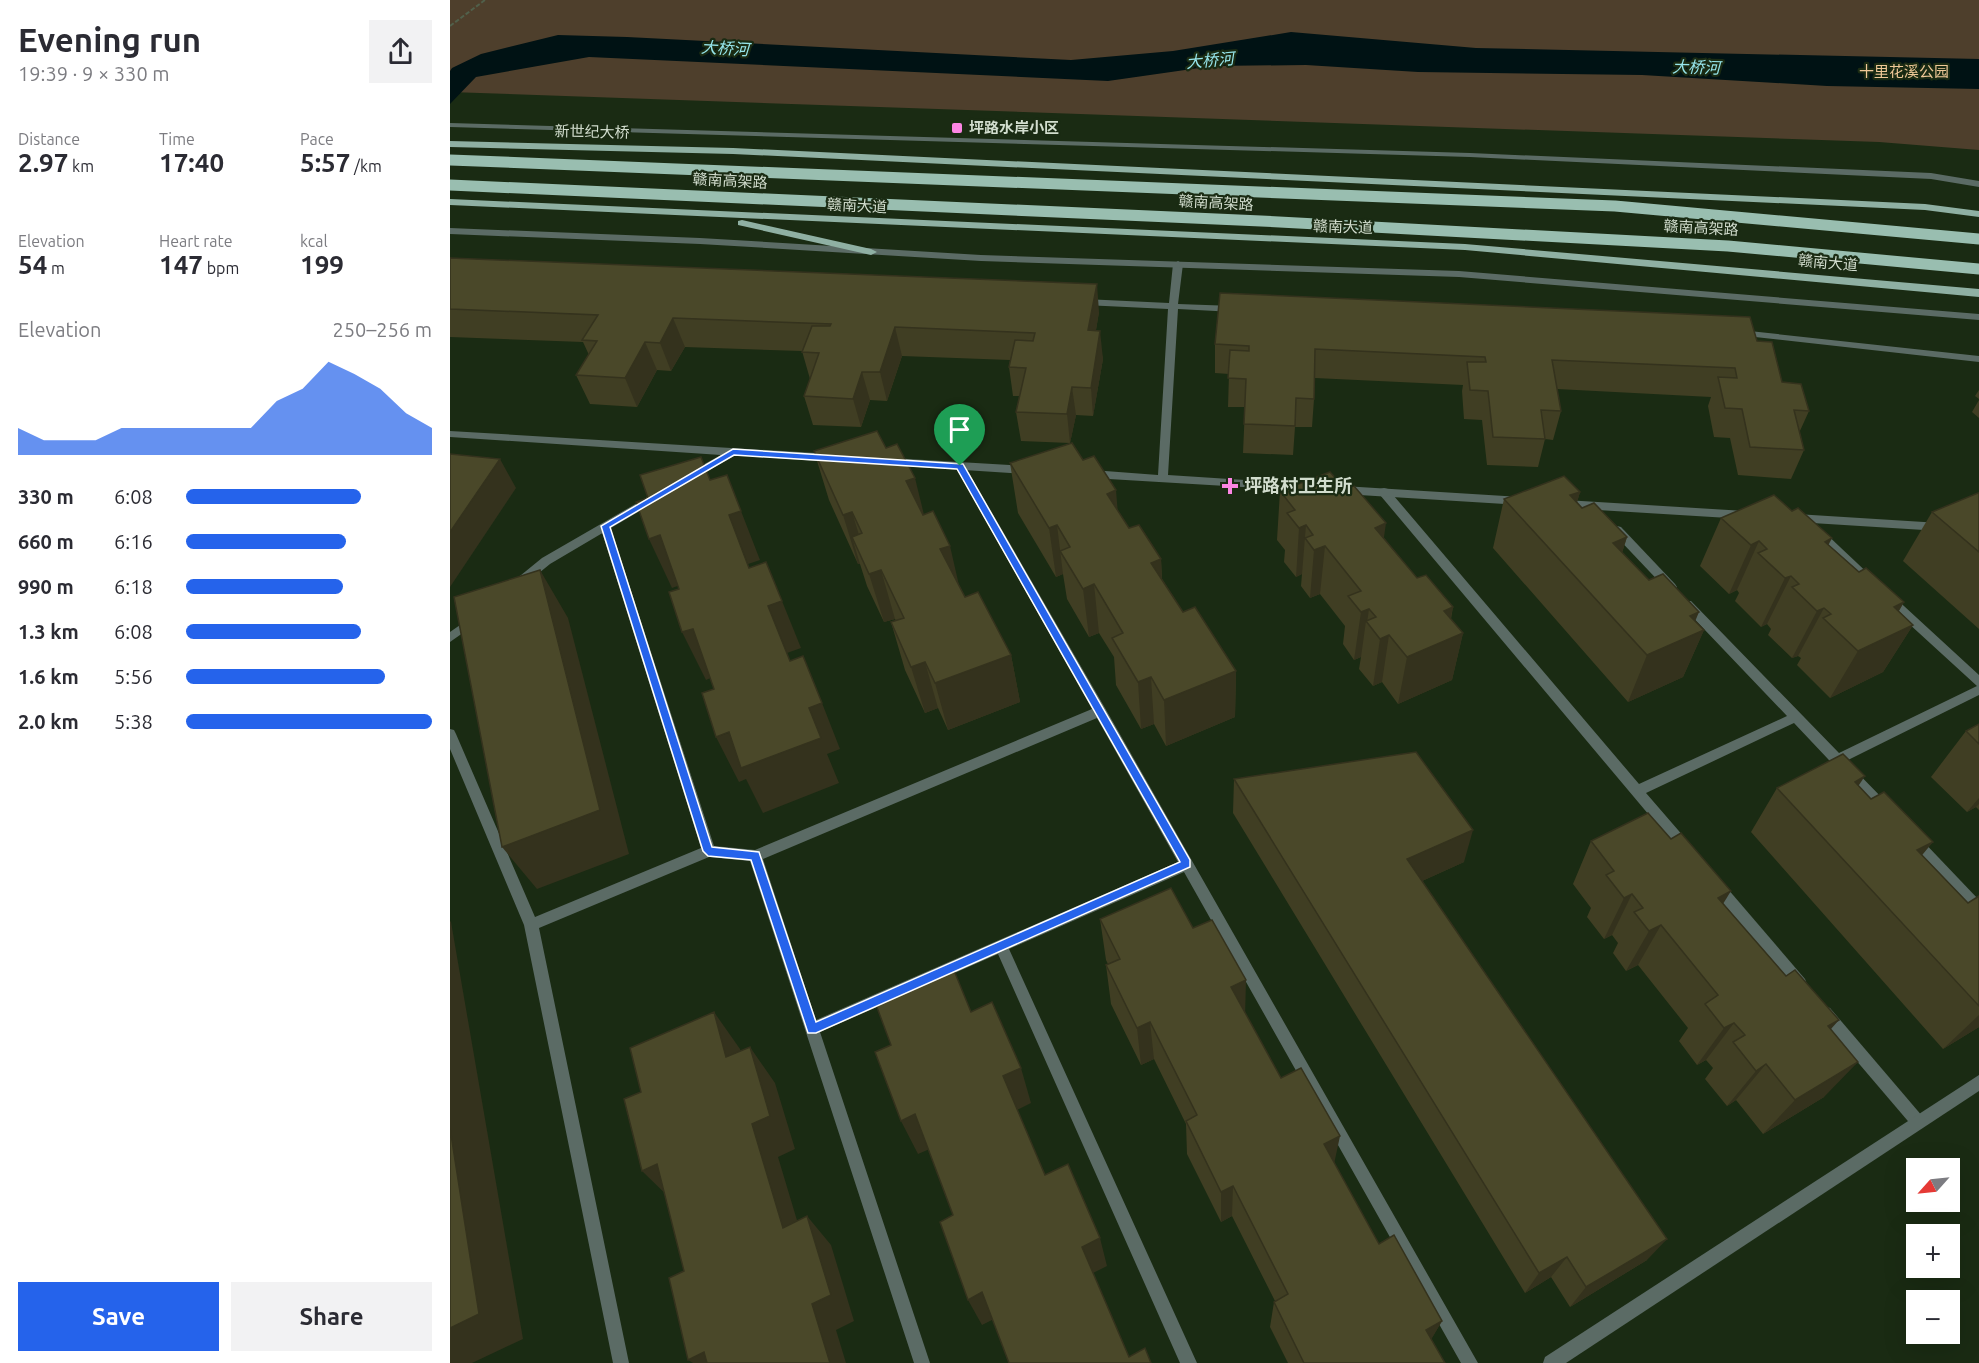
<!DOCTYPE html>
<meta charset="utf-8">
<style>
body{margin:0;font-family:Ubuntu,"Noto Sans SC",sans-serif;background:#f2f2f3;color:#2b2b33;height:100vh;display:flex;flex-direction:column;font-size:22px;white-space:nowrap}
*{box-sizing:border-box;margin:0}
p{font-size:20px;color:#7c7c81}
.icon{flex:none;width:33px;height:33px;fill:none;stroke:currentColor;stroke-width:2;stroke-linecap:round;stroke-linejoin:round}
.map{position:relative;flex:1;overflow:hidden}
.side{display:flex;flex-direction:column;background:#fff;width:450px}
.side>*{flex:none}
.needle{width:39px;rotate:243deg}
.controls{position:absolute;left:1456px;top:1158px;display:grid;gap:12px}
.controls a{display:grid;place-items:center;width:54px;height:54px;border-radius:0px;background:#fff;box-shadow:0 6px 24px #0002;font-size:30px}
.pin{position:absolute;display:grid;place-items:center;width:51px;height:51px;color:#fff;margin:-62px -26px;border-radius:50% 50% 50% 0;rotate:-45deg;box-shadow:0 0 6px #0007}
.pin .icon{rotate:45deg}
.round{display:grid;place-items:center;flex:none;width:63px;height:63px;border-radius:0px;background:#f2f2f3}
.summary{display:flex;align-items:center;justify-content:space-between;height:102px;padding:0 18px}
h1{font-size:33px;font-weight:700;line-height:45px}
.stats{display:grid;grid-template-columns:repeat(3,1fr);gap:9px;height:102px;padding:6px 18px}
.stats div{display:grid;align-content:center}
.stats b{font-size:26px;font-weight:700}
.stats small{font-size:16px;font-weight:400}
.stats p{font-size:16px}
.chart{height:168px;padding:12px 18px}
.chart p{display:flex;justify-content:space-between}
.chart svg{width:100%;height:108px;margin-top:6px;fill:#2563eb;opacity:.7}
.cta{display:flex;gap:12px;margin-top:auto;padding:12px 18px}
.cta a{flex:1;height:69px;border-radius:0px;background:#2563eb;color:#fff;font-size:24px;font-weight:700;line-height:69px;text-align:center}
.cta a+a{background:#f2f2f3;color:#2b2b33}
ul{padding:0 18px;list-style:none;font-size:20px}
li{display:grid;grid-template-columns:96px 72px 1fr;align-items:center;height:45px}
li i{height:15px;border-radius:8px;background:#2563eb}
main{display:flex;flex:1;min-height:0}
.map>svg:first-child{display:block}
.green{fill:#4e3f2c}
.water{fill:#001214}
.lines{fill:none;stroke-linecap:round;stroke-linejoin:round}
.path{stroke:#51604b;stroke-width:2;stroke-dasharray:4.5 2;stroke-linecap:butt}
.service{fill:#5b6b65;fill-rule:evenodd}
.minor{fill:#5b6b65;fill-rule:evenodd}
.tertiary{fill:#5b6b65;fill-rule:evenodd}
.primary{fill:#8fb0a3;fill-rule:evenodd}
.trunk-bridge{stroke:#99beb0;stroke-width:11}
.wall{fill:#403e23}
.shaded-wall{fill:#34321d}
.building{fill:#4a4829;stroke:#34321d;stroke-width:1.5}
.route{fill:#2563eb;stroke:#fff;stroke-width:1.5;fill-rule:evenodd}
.poi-dot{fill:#fc86e3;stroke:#1a2b13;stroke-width:2}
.labels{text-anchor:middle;stroke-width:4.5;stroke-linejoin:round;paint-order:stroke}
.far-park-label{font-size:15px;fill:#efc897;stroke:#1a2b13}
.far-poi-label{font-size:15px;font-weight:bold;fill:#d2ddce;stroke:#1a2b13;text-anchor:start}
.far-street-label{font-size:15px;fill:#d2ddce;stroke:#1a2b13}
.far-water-label{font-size:16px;font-style:italic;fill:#97e6ec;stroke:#1a2b13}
.poi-label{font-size:18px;font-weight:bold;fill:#d2ddce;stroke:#1a2b13;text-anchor:start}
</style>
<main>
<section class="side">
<div class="summary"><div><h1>Evening run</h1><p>19:39 · 9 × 330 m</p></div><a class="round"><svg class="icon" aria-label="share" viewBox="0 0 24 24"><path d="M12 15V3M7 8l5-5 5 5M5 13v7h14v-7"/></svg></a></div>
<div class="stats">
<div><p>Distance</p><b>2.97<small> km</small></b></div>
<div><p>Time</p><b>17:40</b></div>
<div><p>Pace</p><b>5:57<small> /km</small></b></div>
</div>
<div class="stats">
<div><p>Elevation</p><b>54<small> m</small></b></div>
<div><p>Heart rate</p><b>147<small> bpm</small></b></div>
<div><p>kcal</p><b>199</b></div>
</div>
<div class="chart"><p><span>Elevation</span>250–256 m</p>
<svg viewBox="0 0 160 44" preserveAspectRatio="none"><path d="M0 44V33L10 38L20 38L30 38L40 33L50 33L60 33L70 33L80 33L90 33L100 22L110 17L120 6L130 11L140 17L150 27L160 33V44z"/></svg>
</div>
<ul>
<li><b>330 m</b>6:08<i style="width:71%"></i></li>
<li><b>660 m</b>6:16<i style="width:65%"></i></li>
<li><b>990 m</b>6:18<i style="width:64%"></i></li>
<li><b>1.3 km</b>6:08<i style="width:71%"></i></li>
<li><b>1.6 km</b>5:56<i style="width:81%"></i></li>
<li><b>2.0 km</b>5:38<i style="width:100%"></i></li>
</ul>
<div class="cta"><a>Save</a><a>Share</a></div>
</section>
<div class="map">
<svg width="1529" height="1363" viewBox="0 0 1529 1363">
<rect width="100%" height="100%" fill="#1a2b13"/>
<polygon class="green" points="0,0 1529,0 1529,150 1429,142 0,92"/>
<polygon class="water" points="841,32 1026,48 1529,59 1529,89 1377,86 1192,75 968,72 856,65 763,66 658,81 139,57 26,77 0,104 0,71 2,68 31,54 108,35 177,37 621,60 723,51"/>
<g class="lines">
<polyline class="path" points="0,26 35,0"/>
<g class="service">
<path d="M 510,462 L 515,466 L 655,708 L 1028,1363 L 1011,1363 L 734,872 L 559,949 L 747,1363 L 730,1363 L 548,954 L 370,1032 L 480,1363 L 464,1363 L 300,861 L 259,857 L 89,928 L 179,1363 L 163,1363 L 74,925 L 0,749 L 0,729 L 4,730 L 6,734 L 85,917 L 251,848 L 150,526 L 155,522 L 160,526 L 264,846 L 305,850 L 642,709 L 505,466 ZM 647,718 L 728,862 L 366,1020 L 313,859 Z"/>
<polygon points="934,488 938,489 1189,784 1337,716 1233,607 1231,604 1233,601 1241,601 1389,753 1527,686 1434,601 1432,598 1434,595 1442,595 1529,675 1529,695 1396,761 1438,804 1439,808 1438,812 1433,813 1428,812 1344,723 1196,793 1241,845 1243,849 1241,853 1236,855 1231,853 930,495 929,492 930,489"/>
<polygon points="1167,526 1171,527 1225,584 1227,587 1225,590 1217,590 1163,533 1162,530 1163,527"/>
<polygon points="1368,529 1372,530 1425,580 1427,583 1425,586 1417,586 1364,536 1363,533 1364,530"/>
<polygon points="1463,834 1468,836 1529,900 1529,915 1524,913 1458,844 1456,840 1458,836"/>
<polygon points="1266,879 1271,881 1355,979 1357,984 1355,989 1350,991 1345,989 1261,889 1259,885 1261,881"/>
<polygon points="1375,1006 1380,1008 1473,1117 1476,1122 1473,1127 1468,1129 1463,1127 1370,1018 1368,1013 1370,1008"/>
</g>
<g class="minor">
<polygon points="728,261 733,264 728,304 784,306 789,309 784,312 728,309 718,475 858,484 862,485 863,488 862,491 642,478 637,474 642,470 708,475 718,309 634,305 629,302 634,299 719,303 723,264"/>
<polygon points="1290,330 1529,356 1529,362 1287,335 1287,331"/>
<polygon points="0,431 382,454 387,458 382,462 286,455 242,480 238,479 237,476 238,473 271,455 0,437"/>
<polygon points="441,458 577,466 582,470 577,474 437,465 436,462"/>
<polygon points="893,486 1071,497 1076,501 1071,505 893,494 888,490"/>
<polygon points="201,495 205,496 206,499 205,502 100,564 73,586 65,586 63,583 65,580 92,558"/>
<polygon points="1115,500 1295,511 1300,515 1295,519 1115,508 1110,504"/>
<polygon points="1346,514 1490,523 1495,527 1490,531 1346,522 1341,518"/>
<polygon points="23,616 27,617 29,620 27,623 0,642 0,632"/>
<polygon points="1529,1075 1529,1091 1116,1363 1093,1363 1095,1357"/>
</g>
<g class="tertiary">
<polygon points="0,123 1020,153 1481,173 1529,181 1529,187 1481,179 1020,157 0,127"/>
<polygon points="0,228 250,238 531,255 1009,271 1529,314 1529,320 1009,277 531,261 250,244 0,234"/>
</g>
<g class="primary">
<polygon points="0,141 283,148 1475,204 1529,211 1529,217 1475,210 283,154 0,147"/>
<polygon points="0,199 1015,244 1529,289 1529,297 1015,250 0,205"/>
<polygon points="292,220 421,249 427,252 421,255 288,225 288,221"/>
</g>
<g class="trunk-bridge">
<polyline points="0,160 1165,206 1529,239"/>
<polyline points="0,185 811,221 1278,246 1529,269"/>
</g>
</g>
<g class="wall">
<polygon points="0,258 649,312 646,330 653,359 643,416 626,415 620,443 571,441 566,412 570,396 563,396 559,367 560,360 452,356 437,401 420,400 411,427 363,425 354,396 360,379 352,351 235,347 221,371 207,370 187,407 140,404 126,375 139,355 133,342 0,337"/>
<polygon points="1307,341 1332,382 1359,411 1349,433 1354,450 1341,479 1288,475 1280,438 1264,437 1258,406 1261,397 1107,389 1111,411 1103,440 1095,439 1088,467 1037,465 1032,420 1014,419 1012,391 1013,385 865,378 864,399 862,427 845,427 843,455 793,453 795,407 778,407 779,374 765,373 765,344"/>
<polygon points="1529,390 1529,399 1525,396"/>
<polygon points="1529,400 1529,418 1522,412"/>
<polygon points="364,451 474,515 515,597 561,655 570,702 498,730 488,708 475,713 455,670 441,622 446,621 445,619 434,622 417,586 410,564 408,564 379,500"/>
<polygon points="560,463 667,510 679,528 711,559 712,579 733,612 786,671 785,717 716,746 704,724 691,729 666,685 664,657 649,633 639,637 617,599 613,574 606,577 568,513"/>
<polygon points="830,491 934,538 967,578 1003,607 1001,619 1013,633 1002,680 948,704 932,682 923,686 909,669 911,657 904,660 893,644 895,626 870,594 860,598 851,586 852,574 846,577 834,562 835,550 827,540"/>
<polygon points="1130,492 1127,502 1132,508 1177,537 1172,553 1199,580 1254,630 1233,677 1178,702 1043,548 1054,499"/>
<polygon points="1529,493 1529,629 1453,561 1482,512"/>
<polygon points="1271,518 1379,545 1409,572 1454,602 1449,611 1463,625 1433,672 1380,698 1347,665 1351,658 1348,656 1342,658 1318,635 1321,629 1317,624 1311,627 1285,601 1289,593 1287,590 1279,594 1250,566"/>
<polygon points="1529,724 1529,810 1526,807 1517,812 1481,777 1516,731"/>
<polygon points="784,779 1014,862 972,881 1197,1260 1120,1307 1101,1277 1075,1293 783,813"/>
<polygon points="1409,786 1472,855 1518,903 1529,896 1529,1027 1493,1049 1301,832 1327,788"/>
<polygon points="1141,841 1273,904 1381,1029 1374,1097 1313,1134 1286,1100 1277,1106 1255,1079 1263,1068 1256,1060 1247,1065 1229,1041 1238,1028 1188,965 1176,971 1163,953 1168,943 1162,935 1154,939 1137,917 1141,908 1123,884"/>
<polygon points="650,919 743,928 795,1013 831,1078 884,1163 929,1244 992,1321 981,1339 995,1363 838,1363 820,1327 824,1302 825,1301 782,1216 771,1222 737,1154 736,1124 704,1059 691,1065 661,1004 656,965 658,964 656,960"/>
</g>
<g class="shaded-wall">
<polygon points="647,284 649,312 641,359 638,330"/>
<polygon points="223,318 235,347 221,371 210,343"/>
<polygon points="445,327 452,356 437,401 430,372"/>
<polygon points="650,331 653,359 643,416 641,388"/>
<polygon points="195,342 207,370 187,407 175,378"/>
<polygon points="412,372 420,400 411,427 403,399"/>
<polygon points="622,387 626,415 620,443 617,414"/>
<polygon points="50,459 66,488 0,587 0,532"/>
<polygon points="465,478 477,527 456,481"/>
<polygon points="666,490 670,539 657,494"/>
<polygon points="1130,492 1116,541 1120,495"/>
<polygon points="291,511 310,560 298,564 318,616 279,515"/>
<polygon points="402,512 417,561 402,537 410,564 408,564 393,515"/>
<polygon points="936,523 929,572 925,528"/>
<polygon points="607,525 613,574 606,577 599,528"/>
<polygon points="856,525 852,574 846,577 849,528"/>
<polygon points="210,535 233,584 222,588 199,539"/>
<polygon points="1177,537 1161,586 1163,543"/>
<polygon points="1382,538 1357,587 1375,542"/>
<polygon points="1309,541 1287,590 1279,594 1301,545"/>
<polygon points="500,546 511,594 490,549"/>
<polygon points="875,546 870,594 860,598 864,550"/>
<polygon points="711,559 713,608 701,563"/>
<polygon points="90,570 118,618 179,854 87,889 52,847"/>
<polygon points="431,570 445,619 434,622 419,574"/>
<polygon points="1341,576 1317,624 1311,627 1335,578"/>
<polygon points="644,584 649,633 639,637 633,589"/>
<polygon points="332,601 351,648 337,653 318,606"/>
<polygon points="1454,602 1431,640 1463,625 1433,672 1380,698 1408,651 1444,607"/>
<polygon points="1003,607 996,640 1013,633 1002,680 948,704 957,657 994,611"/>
<polygon points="1374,608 1348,656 1342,658 1367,611"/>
<polygon points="919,609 917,623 916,621 911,657 904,660 911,612"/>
<polygon points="1249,612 1239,636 1254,630 1233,677 1178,702 1197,655 1240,616"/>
<polygon points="243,629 265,676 256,680 232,632"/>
<polygon points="939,635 932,682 923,686 930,639"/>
<polygon points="561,655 570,702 498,730 485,683"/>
<polygon points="475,662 488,708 475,713 461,667"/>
<polygon points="786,671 785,717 716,746 714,700"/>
<polygon points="701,677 704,724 691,729 688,682"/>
<polygon points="372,703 390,749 377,754 389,783 313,813 296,779 289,782 266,737"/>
<polygon points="1415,776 1385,821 1405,782"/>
<polygon points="1529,798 1529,804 1526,807 1517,812"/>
<polygon points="1023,830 1014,862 950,891 957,859"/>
<polygon points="1483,842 1448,884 1467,850"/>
<polygon points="1281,891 1255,933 1268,898"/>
<polygon points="1182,894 1162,935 1154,939 1174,898"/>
<polygon points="0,921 1,922 73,1339 22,1363 0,1363"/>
<polygon points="1211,925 1188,965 1176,971 1199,931"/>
<polygon points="796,980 795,1018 781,987"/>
<polygon points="264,1012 290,1049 303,1093 276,1057"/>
<polygon points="1529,1015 1529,1027 1493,1049"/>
<polygon points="1389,1020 1356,1057 1378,1026"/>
<polygon points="700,1022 704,1059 691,1065 687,1028"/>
<polygon points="1284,1023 1256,1060 1247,1065 1274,1028"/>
<polygon points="300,1047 325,1083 345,1149 328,1157 358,1257 333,1228 302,1124"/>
<polygon points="1408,1062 1374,1097 1313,1134 1345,1100"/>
<polygon points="1316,1064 1286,1100 1277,1106 1306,1071"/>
<polygon points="571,1068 581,1103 565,1111 553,1076"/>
<polygon points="465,1114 482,1148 468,1154 451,1121"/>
<polygon points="890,1136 883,1169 874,1144"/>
<polygon points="207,1164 224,1202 192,1171"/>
<polygon points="783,1186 782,1216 771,1222 771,1192"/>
<polygon points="357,1216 381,1245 404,1321 386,1330 396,1363 380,1363 362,1304"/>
<polygon points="650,1238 657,1266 639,1275 632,1247"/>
<polygon points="1217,1239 1197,1260 1120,1307 1136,1287"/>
<polygon points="1117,1257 1101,1277 1075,1293 1089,1273"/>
<polygon points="532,1292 546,1318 532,1325 518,1300"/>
<polygon points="992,1321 978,1345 976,1330"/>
<polygon points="254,1352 269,1363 243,1363 238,1360"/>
</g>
<g class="building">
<polygon points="0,258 647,284 638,330 650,331 641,388 622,387 617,414 566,412 576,368 559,367 565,340 583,341 585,333 445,327 430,372 412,372 403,399 354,396 369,353 352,352 362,326 380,326 381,324 223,318 210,343 195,342 175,378 126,375 147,341 132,340 148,315 0,309"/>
<polygon points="770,293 1300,317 1307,341 1322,342 1332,382 1351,384 1359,411 1344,410 1354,450 1300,447 1292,409 1275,408 1268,377 1287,378 1285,368 1102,360 1111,411 1091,410 1095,439 1043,437 1038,391 1020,390 1017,362 1036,362 1035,357 865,349 864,399 846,398 845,426 794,424 796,379 778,378 780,350 799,351 799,346 765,344"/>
<polygon points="427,431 436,448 447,444 465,478 456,481 473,515 483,511 500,546 490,549 515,597 528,592 561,655 485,683 475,662 461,667 441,622 454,618 431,570 419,574 402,537 412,533 402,512 393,515 364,451"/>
<polygon points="622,443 633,460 644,456 666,490 657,494 679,528 689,525 711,559 701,563 733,612 745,607 786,671 714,700 701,677 688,682 662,638 673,633 644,584 633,589 610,551 620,547 607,525 599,528 560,463"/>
<polygon points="0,454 50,459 0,532"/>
<polygon points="251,457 260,480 277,475 291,511 279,515 299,568 316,562 332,601 318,606 340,661 353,656 372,703 359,708 371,738 291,768 279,732 266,737 252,693 264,689 243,629 232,632 219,592 229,589 210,535 199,539 186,502 198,498 190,475"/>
<polygon points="880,472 895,489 904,486 936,523 925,528 967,578 976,575 1003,607 994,611 1013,633 957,657 939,635 930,639 916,621 926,617 919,609 911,612 898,596 911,591 875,546 864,550 855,538 863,535 856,525 849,528 837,513 845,510 830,491"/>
<polygon points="1114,476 1130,492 1120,495 1132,508 1144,503 1177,537 1163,543 1199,580 1213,574 1249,612 1240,616 1254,630 1197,655 1054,499"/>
<polygon points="1528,493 1529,493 1529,552 1482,512"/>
<polygon points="1324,495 1342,511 1348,508 1382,538 1375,542 1409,572 1416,568 1454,602 1444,607 1463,625 1408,651 1373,618 1381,614 1374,608 1367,611 1342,587 1349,584 1341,576 1335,578 1308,553 1317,549 1309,541 1301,545 1271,518"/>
<polygon points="90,570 150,810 52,847 4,597"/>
<polygon points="1529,724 1529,744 1516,731"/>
<polygon points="966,752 1023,830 957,859 1217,1239 1136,1287 1117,1257 1089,1273 784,779"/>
<polygon points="1393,754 1415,776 1405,782 1421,799 1434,792 1483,842 1467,850 1518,903 1529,896 1529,1006 1327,788"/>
<polygon points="1198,813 1221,839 1231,833 1281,891 1268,898 1336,976 1345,970 1389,1020 1378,1026 1408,1062 1345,1100 1316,1064 1306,1071 1283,1042 1295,1035 1284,1023 1274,1028 1255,1004 1268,995 1211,925 1199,931 1184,912 1193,908 1182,894 1174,898 1156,875 1164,871 1141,841"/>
<polygon points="721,888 743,928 762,920 796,980 781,987 831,1078 851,1068 890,1136 874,1144 929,1244 944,1235 992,1321 976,1330 995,1363 854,1363 824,1302 838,1294 783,1186 771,1192 736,1121 747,1115 700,1022 687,1028 656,965 670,959 650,919"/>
<polygon points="503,968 521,1012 542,1002 571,1068 553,1076 595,1175 618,1164 650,1238 632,1247 679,1357 695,1348 701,1363 559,1363 532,1292 518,1300 490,1222 503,1215 465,1114 451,1121 425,1052 441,1045 425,1002"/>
<polygon points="264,1012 276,1057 300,1047 320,1116 302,1124 333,1228 357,1216 381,1295 362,1304 380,1363 257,1363 254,1352 238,1360 219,1278 234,1271 207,1164 192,1171 174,1099 191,1092 180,1048"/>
<polygon points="0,1128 29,1314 0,1328"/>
</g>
<path class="route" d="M 283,449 L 513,464 L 740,860 L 740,867 L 366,1033 L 358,1033 L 301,860 L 258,856 L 253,851 L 151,526 ZM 284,455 L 507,469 L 730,862 L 366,1022 L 309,852 L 262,847 L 160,527 Z"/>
<g class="poi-dot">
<rect x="501" y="122" width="12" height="12" rx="3"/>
<path d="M777 477h6v6h6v6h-6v6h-6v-6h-6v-6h6z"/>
</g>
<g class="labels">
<g class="far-park-label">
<text x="1454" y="77">十里花溪公园</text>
</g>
<g class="far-poi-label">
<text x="519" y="133">坪路水岸小区</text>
</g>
<g class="far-street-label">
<text transform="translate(142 132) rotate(1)" y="5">新世纪大桥</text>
<text transform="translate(280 181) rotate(3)" y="5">赣南高架路</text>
<text transform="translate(766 203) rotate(3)" y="5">赣南高架路</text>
<text transform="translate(407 206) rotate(3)" y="5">赣南大道</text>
<text transform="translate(893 227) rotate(2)" y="5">赣南大道</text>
<text transform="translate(1251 228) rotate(3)" y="5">赣南高架路</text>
<text transform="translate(1378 263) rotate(5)" y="5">赣南大道</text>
</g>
<g class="far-water-label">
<text transform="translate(275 48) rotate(3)" y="6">大桥河</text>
<text transform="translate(760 60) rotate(-5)" y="6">大桥河</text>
<text transform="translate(1246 67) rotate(1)" y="6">大桥河</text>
</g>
<g class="poi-label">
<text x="794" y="492">坪路村卫生所</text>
</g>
</g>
</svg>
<div class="controls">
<a><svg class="needle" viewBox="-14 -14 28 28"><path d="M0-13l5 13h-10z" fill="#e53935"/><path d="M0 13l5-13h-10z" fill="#7c7c81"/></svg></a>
<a>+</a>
<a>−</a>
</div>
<div class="pin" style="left:510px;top:466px;background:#1e9e55"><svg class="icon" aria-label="arrive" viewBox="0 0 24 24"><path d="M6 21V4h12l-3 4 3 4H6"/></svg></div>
</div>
</main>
